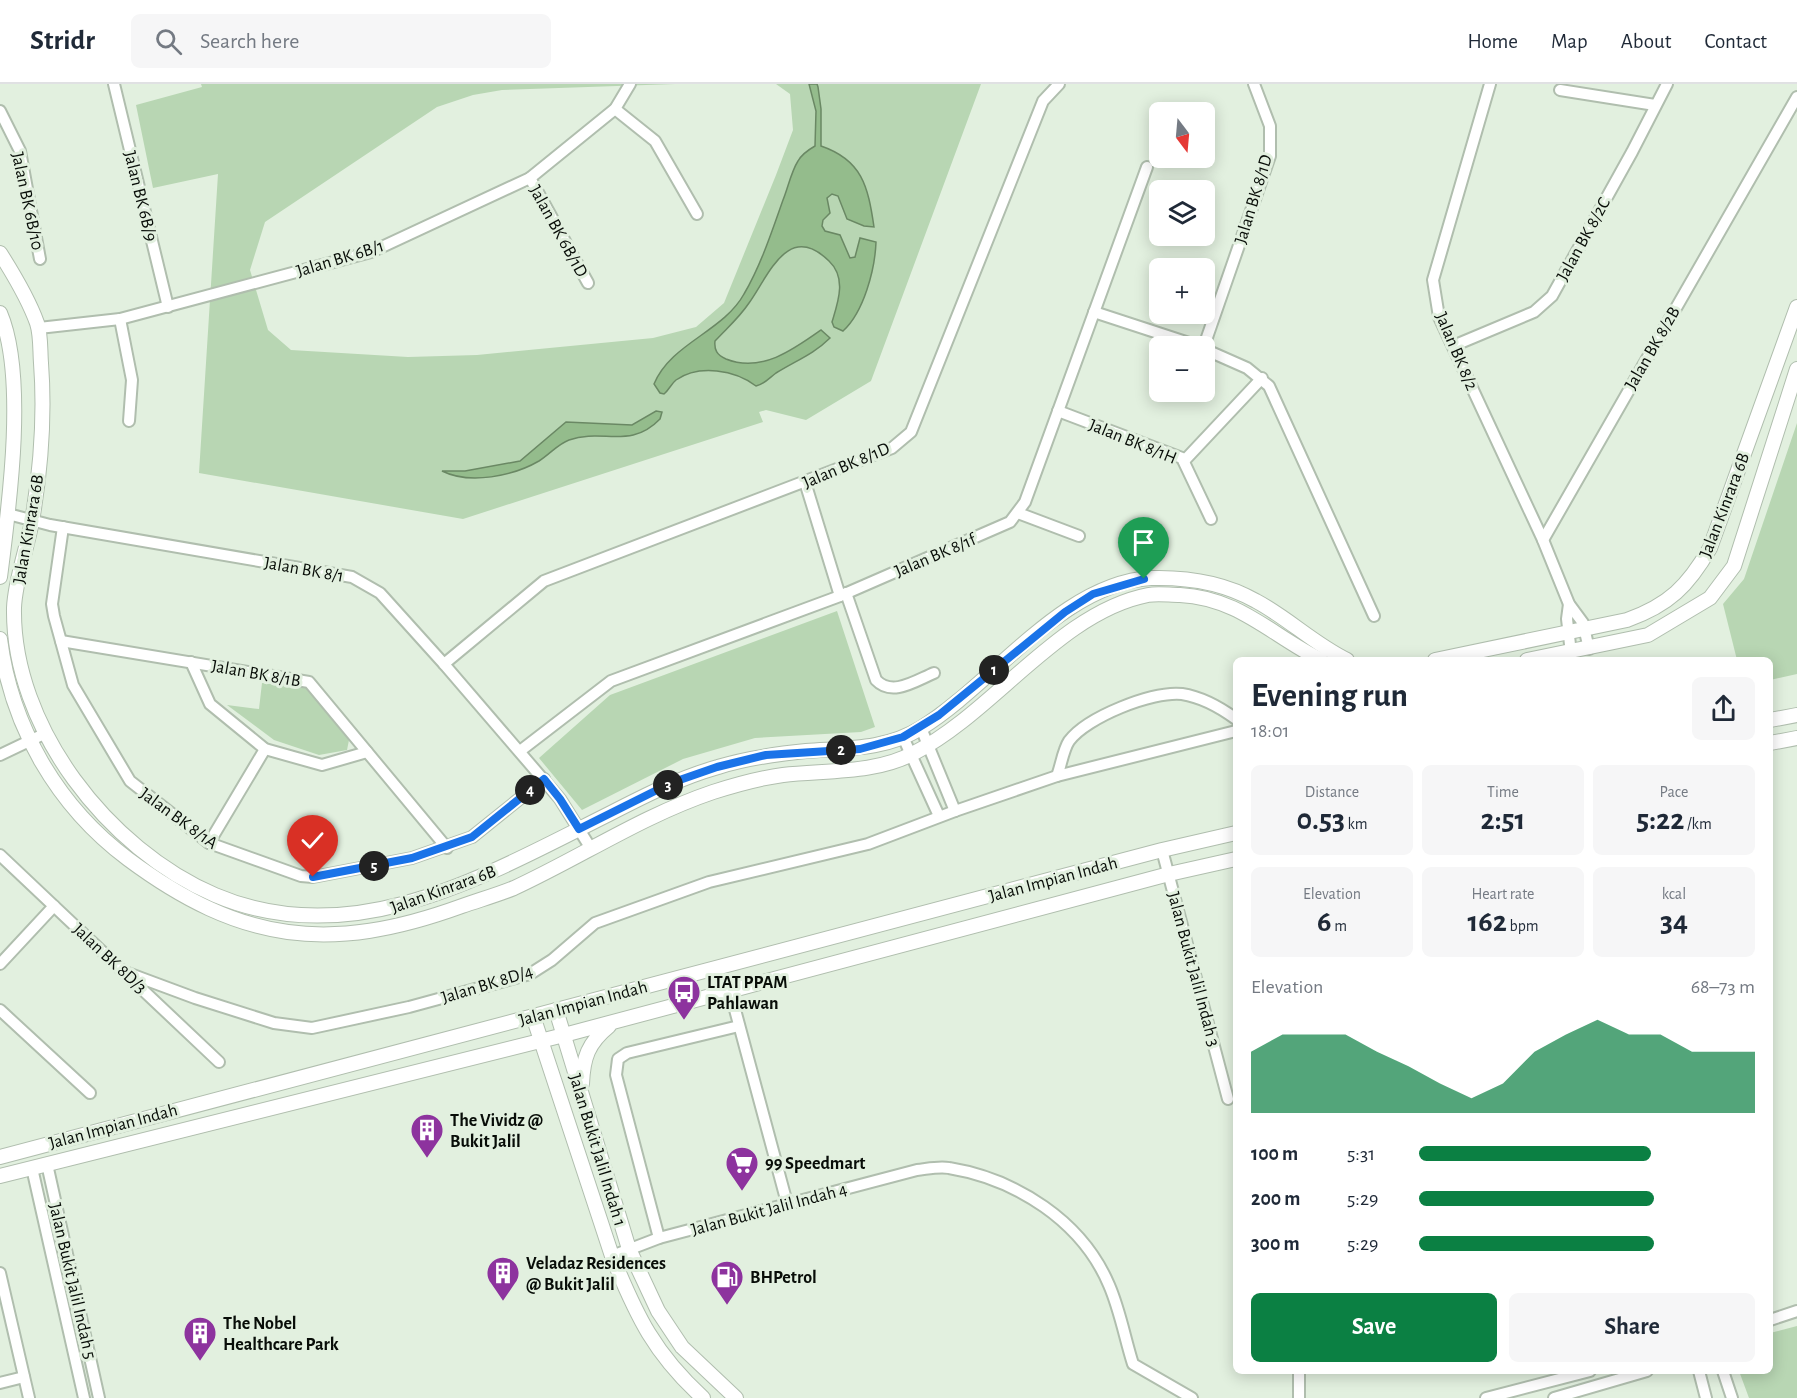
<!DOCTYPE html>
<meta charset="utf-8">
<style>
body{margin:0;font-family:"Alegreya Sans",sans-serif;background:#f6f6f7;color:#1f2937;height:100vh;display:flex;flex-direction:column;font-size:22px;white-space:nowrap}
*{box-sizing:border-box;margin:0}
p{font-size:20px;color:#747a83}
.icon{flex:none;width:33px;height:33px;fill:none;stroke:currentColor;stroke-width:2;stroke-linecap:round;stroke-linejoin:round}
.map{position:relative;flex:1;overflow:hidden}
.panel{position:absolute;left:1233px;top:573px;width:540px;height:717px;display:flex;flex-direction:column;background:#fff;border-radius:9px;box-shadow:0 3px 15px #0003}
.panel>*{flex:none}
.needle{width:39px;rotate:164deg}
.buttons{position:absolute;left:1149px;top:18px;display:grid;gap:12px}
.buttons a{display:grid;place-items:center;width:66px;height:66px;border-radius:9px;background:#fff;box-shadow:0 3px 15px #0003;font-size:30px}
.pin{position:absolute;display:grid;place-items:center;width:51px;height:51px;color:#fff;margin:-62px -26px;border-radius:50% 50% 50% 0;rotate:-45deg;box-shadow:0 0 6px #0007}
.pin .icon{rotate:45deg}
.km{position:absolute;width:30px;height:30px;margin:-15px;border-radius:50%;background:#222;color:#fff;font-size:16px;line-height:30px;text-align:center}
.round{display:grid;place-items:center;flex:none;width:63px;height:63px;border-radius:9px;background:#f6f6f7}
.head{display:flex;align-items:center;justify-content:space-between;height:102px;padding:0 18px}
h1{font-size:33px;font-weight:600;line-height:45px}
.figures{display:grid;grid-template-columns:repeat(3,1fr);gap:9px;height:102px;padding:6px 18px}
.figures div{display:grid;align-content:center;border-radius:9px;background:#f6f6f7;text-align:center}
.figures b{font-size:30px;font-weight:600}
.figures small{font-size:16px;font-weight:400}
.figures p{font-size:16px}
.chart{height:168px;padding:12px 18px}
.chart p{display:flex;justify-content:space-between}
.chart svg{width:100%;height:108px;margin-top:6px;fill:#0b8043;opacity:.7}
.primary-button{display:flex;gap:12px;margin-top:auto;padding:12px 18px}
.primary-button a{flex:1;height:69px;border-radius:9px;background:#0b8043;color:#fff;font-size:24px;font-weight:600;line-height:69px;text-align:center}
.primary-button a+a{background:#f6f6f7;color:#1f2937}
ul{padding:0 18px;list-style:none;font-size:20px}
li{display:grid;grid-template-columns:96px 72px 1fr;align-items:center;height:45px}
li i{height:15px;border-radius:8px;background:#0b8043}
header{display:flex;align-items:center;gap:36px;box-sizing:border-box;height:84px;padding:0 30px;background:#fff;border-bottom:2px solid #e0e1e3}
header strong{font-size:28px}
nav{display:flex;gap:33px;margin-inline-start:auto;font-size:21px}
.search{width:420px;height:54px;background:#f6f6f7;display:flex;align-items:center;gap:15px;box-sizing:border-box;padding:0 21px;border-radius:9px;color:#747a83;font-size:22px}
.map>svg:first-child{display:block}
.green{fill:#b8d6b3}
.water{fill:#94bc8c;stroke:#6a8864;stroke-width:1.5}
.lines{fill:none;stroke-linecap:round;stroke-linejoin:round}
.minor-casing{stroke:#b0beae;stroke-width:14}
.tertiary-casing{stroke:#b0beae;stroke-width:16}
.minor{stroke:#fff;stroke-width:10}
.tertiary{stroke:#fff;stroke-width:14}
.route-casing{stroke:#fff;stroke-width:12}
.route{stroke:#1a73e8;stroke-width:8}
.labels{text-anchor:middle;stroke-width:6;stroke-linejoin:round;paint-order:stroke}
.street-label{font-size:18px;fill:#080d08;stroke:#e2f0df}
.poi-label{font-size:18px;font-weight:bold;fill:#080d08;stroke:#e2f0df;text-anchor:start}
</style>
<header>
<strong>Stridr</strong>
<div class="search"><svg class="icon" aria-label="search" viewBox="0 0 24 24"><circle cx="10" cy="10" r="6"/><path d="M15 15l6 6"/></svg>Search here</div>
<nav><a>Home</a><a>Map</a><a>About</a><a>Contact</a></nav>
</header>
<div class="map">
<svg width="1797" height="1314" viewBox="0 0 1797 1314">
<rect width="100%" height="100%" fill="#e2f0df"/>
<g class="green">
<polygon points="201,0 675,0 502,6 473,11 437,23 265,138 250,186 268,246 291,266 408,273 477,271 653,254 696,243 724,219 776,91 793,46 790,10 776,0 981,0 871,297 806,336 766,326 759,328 763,338 463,435 199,389 218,90 153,104 136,21 202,3"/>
<polygon points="1797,339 1797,590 1770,596 1770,576 1737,576 1723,520 1744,495"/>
<polygon points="837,527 875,643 861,648 755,654 683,675 582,726 539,674 610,611"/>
<polygon points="262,599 307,604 349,656 347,666 319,671 274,656 227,621 259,625"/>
<polygon points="1797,1242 1797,1314 1749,1314 1739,1287 1770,1287 1770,1249"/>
</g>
<g class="water">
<path d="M 809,0 L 817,0 L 818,3 L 821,25 L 821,62 C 862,76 868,102 874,143 L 864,142 L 847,135 L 838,112 L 832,110 L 827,114 L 830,129 L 823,136 L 822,142 L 825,147 L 840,151 L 850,174 L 855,173 L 860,154 L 876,158 C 875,185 864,228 843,247 L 834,243 L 832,238 C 838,218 847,194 829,177 C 788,137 769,191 749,219 C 739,234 727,244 715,257 C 714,266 717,271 726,275 C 761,289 793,266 821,246 L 830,254 C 814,270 795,277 776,289 C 769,294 765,300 756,302 C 735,286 699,280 676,296 C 671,300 669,306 664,310 L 660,309 L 654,300 C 671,259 723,248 744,210 C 761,181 772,147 783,116 C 788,104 791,88 798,77 C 802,70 808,66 815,62 L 816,27 Z"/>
<path d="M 656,327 L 662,328 L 660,335 C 630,366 603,344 569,356 C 558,360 550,370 539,377 C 513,392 470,401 442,387 L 465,387 L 520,377 L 566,338 L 632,341 Z"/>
</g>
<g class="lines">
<g class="minor-casing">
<g id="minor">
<polyline points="114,0 168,223"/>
<polyline points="1490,0 1433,196 1439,233 1543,456 1569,520 1583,539 1589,565"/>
<polyline points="1560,6 1655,21"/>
<polyline points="615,25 655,57 697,130"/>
<polyline points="0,27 20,67 40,175"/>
<polyline points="530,94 588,199"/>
<polyline points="1094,228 1198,262"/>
<polyline points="120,235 132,296 129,337"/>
<polyline points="39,244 120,235 371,168 530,94 615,25 630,0"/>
<polyline points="1204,262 1270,72 1270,42 1254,0"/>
<polyline points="1453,262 1534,228 1552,212 1632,68 1667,0"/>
<polyline points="1204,265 1247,284 1269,302 1374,532"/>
<polyline points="1058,327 1182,374 1211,435"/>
<polyline points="1184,377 1262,294"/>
<polyline points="805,398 840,512"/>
<polyline points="1018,429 1079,452"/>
<polyline points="8,430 50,441 352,493 380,509 444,580 560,715 590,763"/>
<polyline points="63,443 52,520 54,532 73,601 130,697 209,759 301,792 313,793 412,774 472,753 544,695"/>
<polyline points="1543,456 1797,13"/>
<path d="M 846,509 L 876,596 C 892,613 915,597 934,589"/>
<polyline points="1569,520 1567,535 1571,569"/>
<polyline points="61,557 309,598 447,764"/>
<polyline points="191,578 210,620 265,665 322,681 367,668"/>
<polyline points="444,580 544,497 892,364 911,348 1043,17 1059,0"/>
<polyline points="921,644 955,727"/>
<polyline points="903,653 939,732"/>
<polyline points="520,667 611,597 840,512 1010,438 1025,418 1147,83"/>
<polyline points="0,671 46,649"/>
<path d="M 1057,692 C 1061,682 1063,666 1069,657 C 1087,633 1152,607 1182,610 C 1201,613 1221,624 1236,635"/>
<polyline points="209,759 265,665"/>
<polyline points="1162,766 1228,1015"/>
<polyline points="0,771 219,978"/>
<polyline points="0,880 54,822"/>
<polyline points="125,888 195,914 274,939 312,944 409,923 530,890 552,876 595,839 709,798 868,760 955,727 1057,692 1236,647"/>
<polyline points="730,907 787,1119"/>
<polyline points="0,926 90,1009"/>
<polyline points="47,1080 99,1314"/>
<polyline points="32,1084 84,1314"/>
<polyline points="659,1154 616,991 618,975 627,969 739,942"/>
<path d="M 612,1172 L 659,1154 L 917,1086 C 927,1085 939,1082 949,1084 C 1016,1095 1082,1137 1109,1201 C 1120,1226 1125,1255 1133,1280 L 1192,1314"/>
<polyline points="0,1189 29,1314"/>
<polyline points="1770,1236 1797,1227"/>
<polyline points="1699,1287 1706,1314"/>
<polyline points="1723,1287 1732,1314"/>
<polyline points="0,1299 24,1293"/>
<polyline points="1299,1314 1299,1287"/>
<polyline points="1486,1314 1590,1287"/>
<polyline points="1554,1314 1647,1287"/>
</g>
</g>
<g class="tertiary-casing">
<g id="tertiary">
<path d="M 0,169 C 14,191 28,214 37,239 C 41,251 40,266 41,279 C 45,332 41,384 32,437 C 27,465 15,496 14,524 C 12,643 109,766 215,811 C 353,870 487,791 609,730 C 644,712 679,694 718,683 C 747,674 776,670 806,667 C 845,664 886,666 921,644 C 993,600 1062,499 1151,494 C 1188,493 1223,498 1256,517 C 1288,534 1314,560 1347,576"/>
<path d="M 0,229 C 27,292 9,423 0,493"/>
<path d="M 0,555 C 11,642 57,722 128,775 C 241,859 330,870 462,822 C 479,816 497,811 514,804 C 581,773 642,732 713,708 C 735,701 760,694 783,691 C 826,686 875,690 914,669 C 994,628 1060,528 1148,511 C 1158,509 1169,511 1180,511 C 1239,514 1271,551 1321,576"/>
<path d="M 1435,576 L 1627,536 C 1669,521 1688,502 1710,464 L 1797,223"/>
<polyline points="1527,576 1648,551 1710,514 1734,482 1797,285"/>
<polyline points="1770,636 1797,631"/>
<polyline points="1770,659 1797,654"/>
<polyline points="556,926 629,1165 658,1227 682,1263 736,1314"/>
<path d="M 533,932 L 612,1172 C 637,1233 654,1269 703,1314"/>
<path d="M 582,1000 C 583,974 588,959 609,942"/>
<polyline points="0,1073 1162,766 1236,749"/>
<polyline points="0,1092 564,951 1169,790 1236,775"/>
</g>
</g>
<use href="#minor" class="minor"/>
<use href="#tertiary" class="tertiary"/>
</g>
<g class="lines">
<g class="route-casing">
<polyline id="route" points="313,793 412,774 472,753 544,695 560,715 579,745 671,699 717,683 766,671 860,665 903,653 939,631 1065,528 1093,510 1144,495"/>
</g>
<use href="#route" class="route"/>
</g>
<defs>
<g id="bus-pin" transform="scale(1.725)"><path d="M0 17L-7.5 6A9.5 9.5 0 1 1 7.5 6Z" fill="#8d339e" stroke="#e2f0df"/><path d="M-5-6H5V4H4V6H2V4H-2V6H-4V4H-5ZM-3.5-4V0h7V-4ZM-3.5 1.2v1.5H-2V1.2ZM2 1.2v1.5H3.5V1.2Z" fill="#fff"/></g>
<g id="building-pin" transform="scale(1.725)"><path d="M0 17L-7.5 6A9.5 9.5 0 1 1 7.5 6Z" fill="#8d339e" stroke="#e2f0df"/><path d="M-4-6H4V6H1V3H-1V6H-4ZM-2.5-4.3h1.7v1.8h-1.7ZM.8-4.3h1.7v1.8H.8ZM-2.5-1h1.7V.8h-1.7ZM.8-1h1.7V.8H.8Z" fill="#fff"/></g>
<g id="supermarket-pin" transform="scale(1.725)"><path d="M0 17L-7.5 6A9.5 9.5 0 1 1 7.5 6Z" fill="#8d339e" stroke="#e2f0df"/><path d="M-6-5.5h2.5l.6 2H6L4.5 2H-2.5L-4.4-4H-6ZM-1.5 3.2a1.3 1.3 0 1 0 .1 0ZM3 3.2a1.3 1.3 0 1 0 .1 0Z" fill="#fff"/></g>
<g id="fuel-pin" transform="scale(1.725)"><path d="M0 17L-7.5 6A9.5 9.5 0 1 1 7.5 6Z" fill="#8d339e" stroke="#e2f0df"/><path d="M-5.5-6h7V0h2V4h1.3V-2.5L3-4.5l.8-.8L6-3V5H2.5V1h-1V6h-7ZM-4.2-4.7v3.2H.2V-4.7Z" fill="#fff"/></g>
</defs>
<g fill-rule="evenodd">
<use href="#bus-pin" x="684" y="908"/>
<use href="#building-pin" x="427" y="1046"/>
<use href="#supermarket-pin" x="742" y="1079"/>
<use href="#building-pin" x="503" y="1189"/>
<use href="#fuel-pin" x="727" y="1193"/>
<use href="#building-pin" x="200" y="1249"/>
</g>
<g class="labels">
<g class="street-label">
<text transform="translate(141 112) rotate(76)" y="6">Jalan BK 6B/9</text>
<text transform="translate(1253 115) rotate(-73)" y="6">Jalan BK 8/1D</text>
<text transform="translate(28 117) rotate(78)" y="6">Jalan BK 6B/10</text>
<text transform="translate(559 147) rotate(61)" y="6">Jalan BK 6B/1D</text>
<text transform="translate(1583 155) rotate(-61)" y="6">Jalan BK 8/2C</text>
<text transform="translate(340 174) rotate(-17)" y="6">Jalan BK 6B/1</text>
<text transform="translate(1652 264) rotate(-60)" y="6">Jalan BK 8/2B</text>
<text transform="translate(1457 267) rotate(67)" y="6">Jalan BK 8/2</text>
<text transform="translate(1133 357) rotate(22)" y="6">Jalan BK 8/1H</text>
<text transform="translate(846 381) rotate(-23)" y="6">Jalan BK 8/1D</text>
<text transform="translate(1724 421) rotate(-69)" y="6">Jalan Kinrara 6B</text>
<text transform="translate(28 445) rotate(-80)" y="6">Jalan Kinrara 6B</text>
<text transform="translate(935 471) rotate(-23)" y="6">Jalan BK 8/1f</text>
<text transform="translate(304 485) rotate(10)" y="6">Jalan BK 8/1</text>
<text transform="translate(256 589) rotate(10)" y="6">Jalan BK 8/1B</text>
<text transform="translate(179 734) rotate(36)" y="6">Jalan BK 8/1A</text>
<text transform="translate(1053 795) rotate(-15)" y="6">Jalan Impian Indah</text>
<text transform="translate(443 805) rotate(-20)" y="6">Jalan Kinrara 6B</text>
<text transform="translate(110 874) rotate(43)" y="6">Jalan BK 8D/3</text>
<text transform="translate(1194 885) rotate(75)" y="6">Jalan Bukit Jalil Indah 3</text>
<text transform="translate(487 900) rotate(-17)" y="6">Jalan BK 8D/4</text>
<text transform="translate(583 919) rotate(-15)" y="6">Jalan Impian Indah</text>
<text transform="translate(113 1042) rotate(-15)" y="6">Jalan Impian Indah</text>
<text transform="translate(598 1066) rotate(73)" y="6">Jalan Bukit Jalil Indah 1</text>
<text transform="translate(769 1125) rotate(-15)" y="6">Jalan Bukit Jalil Indah 4</text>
<text transform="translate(73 1197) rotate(77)" y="6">Jalan Bukit Jalil Indah 5</text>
</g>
<g class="poi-label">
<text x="707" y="904">LTAT PPAM<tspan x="707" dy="21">Pahlawan</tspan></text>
<text x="450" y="1042">The Vividz @<tspan x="450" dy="21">Bukit Jalil</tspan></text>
<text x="765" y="1085">99 Speedmart</text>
<text x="526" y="1185">Veladaz Residences<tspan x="526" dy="21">@ Bukit Jalil</tspan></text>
<text x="750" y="1199">BHPetrol</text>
<text x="223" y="1245">The Nobel<tspan x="223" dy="21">Healthcare Park</tspan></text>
</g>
</g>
</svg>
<div class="buttons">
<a><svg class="needle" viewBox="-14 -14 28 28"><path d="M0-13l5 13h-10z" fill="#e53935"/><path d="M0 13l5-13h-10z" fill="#747a83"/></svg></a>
<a><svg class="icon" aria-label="layers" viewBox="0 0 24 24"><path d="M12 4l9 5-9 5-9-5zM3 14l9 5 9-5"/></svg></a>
<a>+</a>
<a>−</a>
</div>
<div class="pin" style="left:1144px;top:495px;background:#1e9e55"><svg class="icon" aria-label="arrive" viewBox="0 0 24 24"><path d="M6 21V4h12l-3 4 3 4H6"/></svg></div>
<div class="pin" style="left:313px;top:793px;background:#d93025"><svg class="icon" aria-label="check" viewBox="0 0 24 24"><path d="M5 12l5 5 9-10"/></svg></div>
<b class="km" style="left:994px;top:586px">1</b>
<b class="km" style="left:841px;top:666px">2</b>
<b class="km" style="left:668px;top:701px">3</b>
<b class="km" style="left:530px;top:706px">4</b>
<b class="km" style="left:374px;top:782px">5</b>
<section class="panel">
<div class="head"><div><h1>Evening run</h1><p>18:01</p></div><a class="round"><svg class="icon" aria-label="share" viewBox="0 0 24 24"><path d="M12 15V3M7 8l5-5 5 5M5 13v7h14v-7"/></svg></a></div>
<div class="figures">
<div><p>Distance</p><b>0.53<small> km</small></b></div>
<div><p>Time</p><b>2:51</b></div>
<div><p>Pace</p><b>5:22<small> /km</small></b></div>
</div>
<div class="figures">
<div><p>Elevation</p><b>6<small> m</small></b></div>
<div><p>Heart rate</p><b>162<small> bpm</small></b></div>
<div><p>kcal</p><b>34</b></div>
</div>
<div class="chart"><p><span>Elevation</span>68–73 m</p>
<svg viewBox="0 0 160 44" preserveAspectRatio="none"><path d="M0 44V19L10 12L20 12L30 12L40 19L50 25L60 32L70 38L80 32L90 19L100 12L110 6L120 12L130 12L140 19L150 19L160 19V44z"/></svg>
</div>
<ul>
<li><b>100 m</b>5:31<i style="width:69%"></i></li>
<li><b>200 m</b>5:29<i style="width:70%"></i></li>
<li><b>300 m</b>5:29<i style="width:70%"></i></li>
</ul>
<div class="primary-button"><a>Save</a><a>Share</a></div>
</section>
</div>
